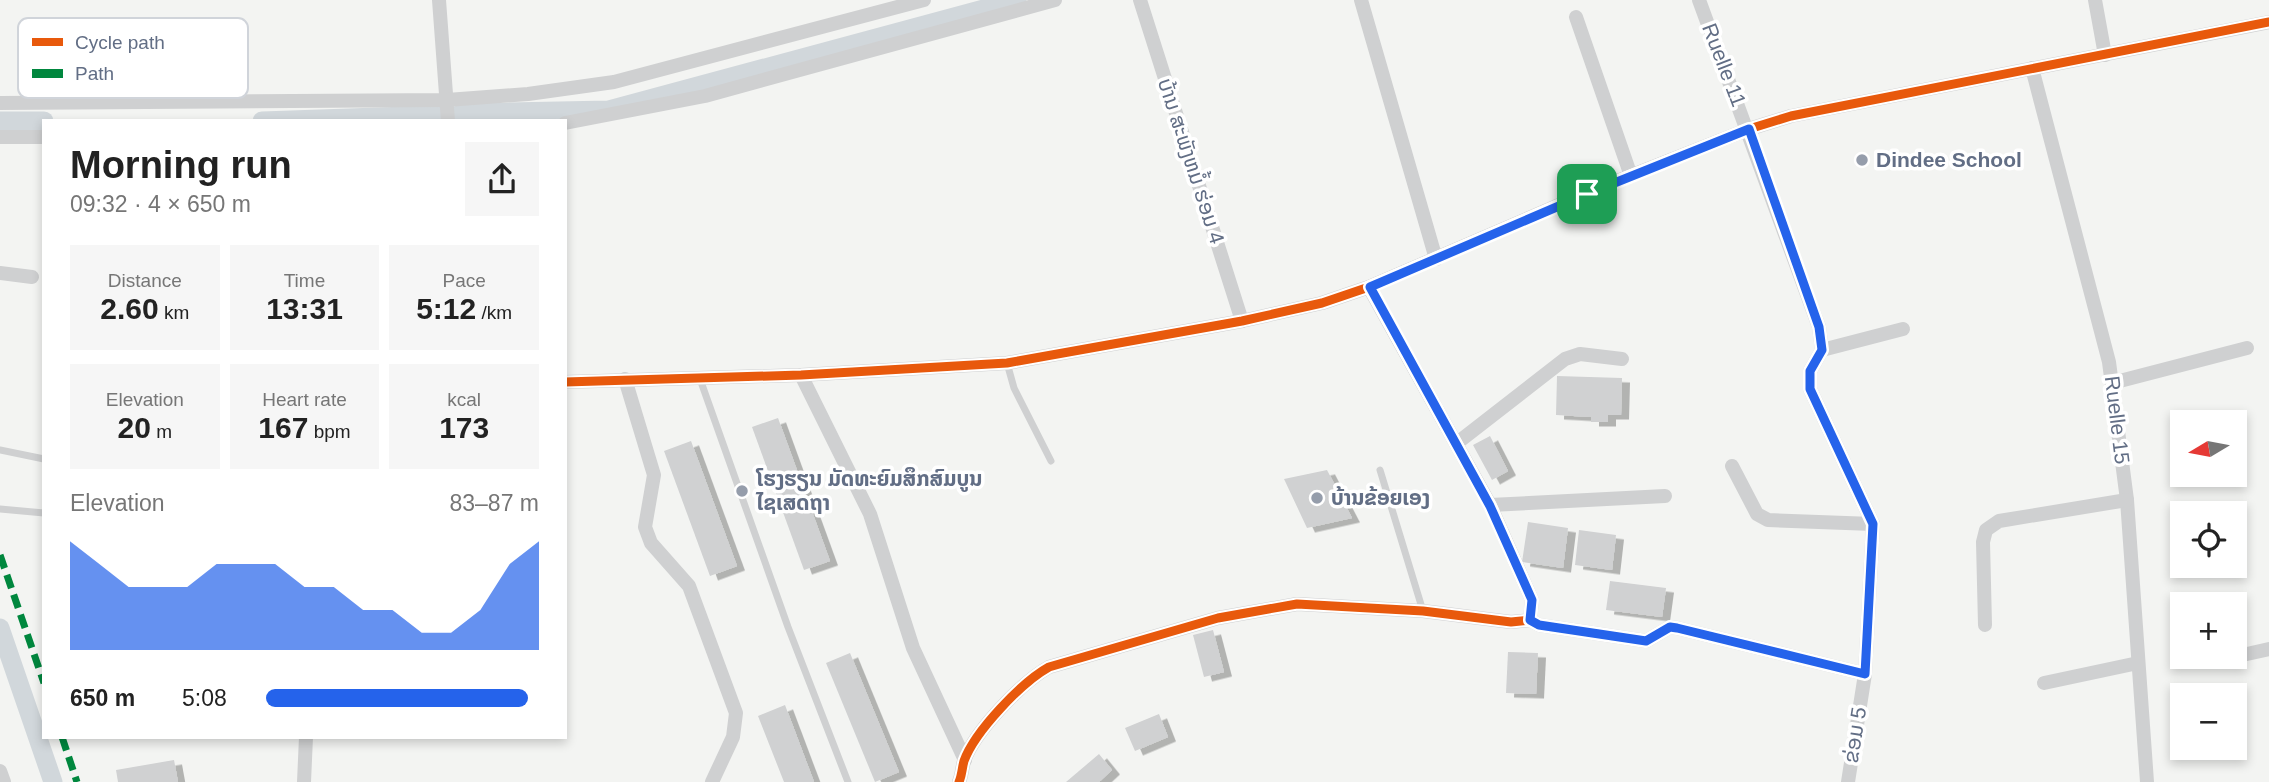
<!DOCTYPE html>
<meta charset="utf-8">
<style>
body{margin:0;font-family:Helvetica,"Noto Sans Lao",sans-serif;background:#f6f6f6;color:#222;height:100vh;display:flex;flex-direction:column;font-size:26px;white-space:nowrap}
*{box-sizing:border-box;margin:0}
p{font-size:23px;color:#767676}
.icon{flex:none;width:38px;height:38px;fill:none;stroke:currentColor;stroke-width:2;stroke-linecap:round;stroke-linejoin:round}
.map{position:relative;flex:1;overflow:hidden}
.panel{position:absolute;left:42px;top:119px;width:525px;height:620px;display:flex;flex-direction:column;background:#fff;border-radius:0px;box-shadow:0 4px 10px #0003}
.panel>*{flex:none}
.needle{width:46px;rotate:260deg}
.fabs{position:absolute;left:2170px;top:410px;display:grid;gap:14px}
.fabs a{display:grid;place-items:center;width:77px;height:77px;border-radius:0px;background:#fff;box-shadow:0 4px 10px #0003;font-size:35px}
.pin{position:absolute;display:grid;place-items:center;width:60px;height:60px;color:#fff;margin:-30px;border-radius:14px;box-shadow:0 4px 10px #0006}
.round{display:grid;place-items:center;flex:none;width:74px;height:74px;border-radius:0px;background:#f6f6f6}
.summary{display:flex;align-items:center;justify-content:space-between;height:119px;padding:0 28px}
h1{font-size:38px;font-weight:700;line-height:52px}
.stats{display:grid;grid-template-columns:repeat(3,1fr);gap:10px;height:119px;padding:7px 28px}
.stats div{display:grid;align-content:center;border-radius:0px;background:#f6f6f6;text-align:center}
.stats b{font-size:30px;font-weight:700}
.stats small{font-size:19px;font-weight:400}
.stats p{font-size:19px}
.chart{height:196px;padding:14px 28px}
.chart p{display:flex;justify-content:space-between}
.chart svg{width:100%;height:126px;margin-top:7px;fill:#2563eb;opacity:.7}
ul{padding:0 28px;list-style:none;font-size:23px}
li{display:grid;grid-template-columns:112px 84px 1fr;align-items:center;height:52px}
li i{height:18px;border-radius:9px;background:#2563eb}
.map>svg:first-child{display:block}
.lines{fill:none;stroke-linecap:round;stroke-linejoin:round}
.canal{stroke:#d1d7db;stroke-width:19}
.building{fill:#d0d1d2;filter:url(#shadow)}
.lane{stroke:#cfd0d1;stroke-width:7}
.street{stroke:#cfd0d1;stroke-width:14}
.quiet{stroke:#00873e;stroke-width:7;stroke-dasharray:14 7;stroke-linecap:butt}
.cycleway-casing{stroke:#fff;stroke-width:13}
.cycleway{stroke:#e8590c;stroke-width:9}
.route-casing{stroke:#fff;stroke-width:14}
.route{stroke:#2563eb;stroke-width:9}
.poi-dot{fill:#959dab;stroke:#fff;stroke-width:2.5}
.labels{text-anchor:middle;stroke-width:7;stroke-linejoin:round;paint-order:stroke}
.street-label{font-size:21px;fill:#626e85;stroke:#fff}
.poi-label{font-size:21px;font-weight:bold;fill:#626e85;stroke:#fff;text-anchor:start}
.key{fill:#fff;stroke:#d0d4da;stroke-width:2}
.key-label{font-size:19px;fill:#626e85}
</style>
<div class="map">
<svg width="2269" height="782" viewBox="0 0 2269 782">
<defs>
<filter id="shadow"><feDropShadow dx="8" dy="4.5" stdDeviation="0" flood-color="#0004"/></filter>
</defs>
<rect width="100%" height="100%" fill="#f3f4f2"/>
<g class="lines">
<g class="canal">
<polyline points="461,113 609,110 1017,0"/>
<polyline points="0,121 44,121"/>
<polyline points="262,121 435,115"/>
<polyline points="0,628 53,782"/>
</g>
</g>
<g class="building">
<polygon points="1557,376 1622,378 1621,415 1608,415 1608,422 1591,422 1591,417 1556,415"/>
<polygon points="778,418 830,561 804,570 752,427"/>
<polygon points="1490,436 1508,471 1492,480 1473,445"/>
<polygon points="691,441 737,566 710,576 664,451"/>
<polygon points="1327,470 1352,518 1307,528 1284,479"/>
<polygon points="1528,522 1568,528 1563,568 1522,562"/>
<polygon points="1579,530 1616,535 1612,570 1575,565"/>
<polygon points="1610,581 1666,588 1662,617 1606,610"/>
<polygon points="1213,630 1224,672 1204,677 1193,635"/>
<polygon points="1508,652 1538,653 1536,694 1506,693"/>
<polygon points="850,653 899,772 875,782 826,663"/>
<polygon points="785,705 814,782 784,782 758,716"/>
<polygon points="1159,714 1168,737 1135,751 1125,728"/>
<polygon points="1099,754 1112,770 1099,782 1066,782"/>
<polygon points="174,760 178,782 118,782 116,770"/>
</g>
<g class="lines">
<g class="lane">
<polyline points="1007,363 1014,388 1051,461"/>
<polyline points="700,379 788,627 848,782"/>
<polyline points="0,450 44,459"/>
<polyline points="1380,470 1423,611"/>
<polyline points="0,509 44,513"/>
</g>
<g class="street">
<polyline points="439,0 448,121"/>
<polyline points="1140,0 1242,321"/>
<polyline points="1361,0 1436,259"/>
<polyline points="1699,0 1819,327 1822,350 1810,371 1810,389 1873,524 1865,674 1848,782"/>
<polyline points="2095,0 2105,55"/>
<polyline points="1576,17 1631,176"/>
<polyline points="2032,68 2109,362 2127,500 2147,782"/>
<polyline points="0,103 447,100 528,94 614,82 924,0"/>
<polyline points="565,123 705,96 1055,0"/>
<polyline points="0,137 44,137"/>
<polyline points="0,273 32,277"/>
<polyline points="1822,350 1903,329"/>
<polyline points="801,375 870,514 913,648 965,760"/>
<polyline points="625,379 654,475 645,527 651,543 689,586 736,713 733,737 712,782"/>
<polyline points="565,382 801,375 1007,363 1242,321 1322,303 1369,287 1587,193 1749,129 1791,116 2269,22"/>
<polyline points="2112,383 2247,348"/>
<polyline points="1457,443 1565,359 1580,354 1622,359"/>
<polyline points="1732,466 1757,514 1768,520 1873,524"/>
<polyline points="1490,505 1665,496"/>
<polyline points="1530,620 1539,625 1646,641 1670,627 1677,628 1865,674"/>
<polyline points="1985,625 1983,542 1986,530 1999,521 2127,500"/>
<polyline points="2247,654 2269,649"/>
<polyline points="2044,683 2138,663"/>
<polyline points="0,771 4,782"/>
<polyline points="304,782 306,737"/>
<path d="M 959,782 C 962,775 962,768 964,761 C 975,731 1022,682 1049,667 L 1218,618 L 1297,604 L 1423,611 L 1511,622 L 1530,620 L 1532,600 L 1490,505 L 1369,287"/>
</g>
<g class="quiet">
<polyline points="0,555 44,683"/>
<polyline points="62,737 77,782"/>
</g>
<g class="cycleway-casing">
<g id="cycleway">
<polyline points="565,382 801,375 1007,363 1242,321 1322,303 1369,287 1587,193 1749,129 1791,116 2269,22"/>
<path d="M 959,782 C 962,775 962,768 964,761 C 975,731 1022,682 1049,667 L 1218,618 L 1297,604 L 1423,611 L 1511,622 L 1530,620 L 1532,600 L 1490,505 L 1369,287"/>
</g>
</g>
<use href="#cycleway" class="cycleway"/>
</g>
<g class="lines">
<g class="route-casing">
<polygon id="route" points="1749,129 1819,327 1822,350 1810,371 1810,389 1873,524 1865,674 1677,628 1670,627 1646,641 1539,625 1530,620 1532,600 1490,506 1370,287 1587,194"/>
</g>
<use href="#route" class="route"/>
</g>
<g class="poi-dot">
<circle cx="1862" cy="160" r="7"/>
<circle cx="742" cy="491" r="7"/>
<circle cx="1317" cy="498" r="7"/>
</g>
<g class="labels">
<g class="street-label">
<text transform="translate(1724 65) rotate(69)" y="7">Ruelle 11</text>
<text transform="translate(1191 161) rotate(72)" y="7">ບ້ານ ສະພັງຫມໍ້ ຮ່ອມ 4</text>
<text transform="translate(2117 420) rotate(83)" y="7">Ruelle 15</text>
<text transform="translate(1855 735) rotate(-81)" y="7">ຂ່ອມ 5</text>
</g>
<g class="poi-label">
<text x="1876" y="167">Dindee School</text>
<text x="756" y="486">ໂຮງຮຽນ ມັດທະຍົມສຶກສົມບູນ<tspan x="756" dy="24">ໄຊເສດຖາ</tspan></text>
<text x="1331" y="505">ບ້ານຂ້ອຍເອງ</text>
</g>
</g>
<rect x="18" y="18" width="230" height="80" rx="10" class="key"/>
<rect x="32" y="38" width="31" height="8" fill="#e8590c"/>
<rect x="32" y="69" width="31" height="9" fill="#00873e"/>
<g class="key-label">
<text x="75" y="49">Cycle path</text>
<text x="75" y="80">Path</text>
</g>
</svg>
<div class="fabs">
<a><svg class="needle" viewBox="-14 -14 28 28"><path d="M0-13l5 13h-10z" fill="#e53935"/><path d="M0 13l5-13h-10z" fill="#767676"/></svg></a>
<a><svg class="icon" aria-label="locate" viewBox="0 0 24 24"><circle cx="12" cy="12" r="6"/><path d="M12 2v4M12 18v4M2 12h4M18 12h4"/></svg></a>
<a>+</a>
<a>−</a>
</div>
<div class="pin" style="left:1587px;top:194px;background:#1e9e55"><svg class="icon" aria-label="arrive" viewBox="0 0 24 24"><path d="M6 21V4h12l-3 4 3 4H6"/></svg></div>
<section class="panel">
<div class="summary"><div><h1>Morning run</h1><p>09:32 · 4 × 650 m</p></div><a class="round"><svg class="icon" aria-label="share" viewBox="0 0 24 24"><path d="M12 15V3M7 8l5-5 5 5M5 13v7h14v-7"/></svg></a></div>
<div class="stats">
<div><p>Distance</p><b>2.60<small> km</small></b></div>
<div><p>Time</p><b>13:31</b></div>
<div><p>Pace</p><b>5:12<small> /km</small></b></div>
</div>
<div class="stats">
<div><p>Elevation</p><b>20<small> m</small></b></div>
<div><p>Heart rate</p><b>167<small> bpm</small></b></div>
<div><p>kcal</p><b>173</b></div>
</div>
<div class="chart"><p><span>Elevation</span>83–87 m</p>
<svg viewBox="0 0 160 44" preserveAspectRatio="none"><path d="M0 44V6L10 14L20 22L30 22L40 22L50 14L60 14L70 14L80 22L90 22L100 30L110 30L120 38L130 38L140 30L150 14L160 6V44z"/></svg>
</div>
<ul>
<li><b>650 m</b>5:08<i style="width:96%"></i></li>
</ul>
</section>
</div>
